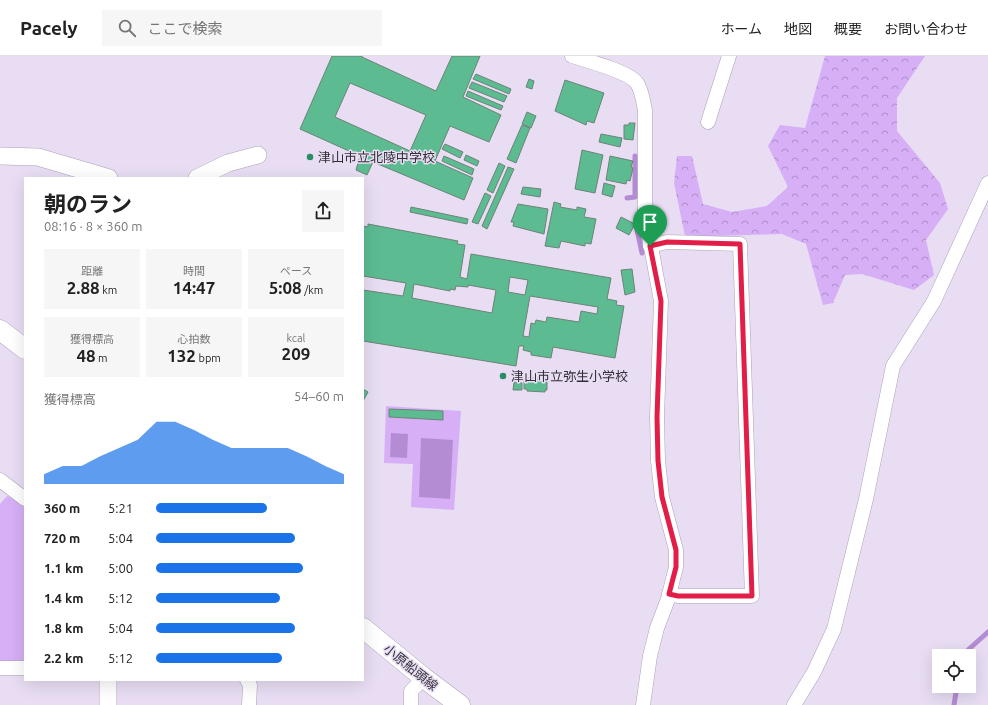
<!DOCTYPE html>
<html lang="ja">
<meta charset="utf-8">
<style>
body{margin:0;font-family:Ubuntu,"Noto Sans JP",sans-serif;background:#f6f6f6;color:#222;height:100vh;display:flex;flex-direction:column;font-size:15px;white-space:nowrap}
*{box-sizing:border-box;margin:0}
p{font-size:13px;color:#767676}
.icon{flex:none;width:22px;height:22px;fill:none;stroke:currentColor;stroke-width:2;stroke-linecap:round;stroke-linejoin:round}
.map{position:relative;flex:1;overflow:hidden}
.sheet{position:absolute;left:24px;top:121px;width:340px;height:504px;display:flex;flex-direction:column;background:#fff;border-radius:0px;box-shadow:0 4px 16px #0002}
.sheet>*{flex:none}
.tools{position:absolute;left:932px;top:593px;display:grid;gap:8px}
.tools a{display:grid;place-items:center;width:44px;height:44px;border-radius:0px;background:#fff;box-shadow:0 4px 16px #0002;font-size:20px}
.pin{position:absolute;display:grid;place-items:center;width:34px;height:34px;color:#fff;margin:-41px -17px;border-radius:50% 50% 50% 0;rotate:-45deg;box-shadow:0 0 4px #0007}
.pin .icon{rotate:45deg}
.round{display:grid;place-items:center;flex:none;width:42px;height:42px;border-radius:0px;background:#f6f6f6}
.head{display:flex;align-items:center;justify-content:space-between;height:68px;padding:0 20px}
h1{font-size:22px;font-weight:700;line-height:30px}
.metrics{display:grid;grid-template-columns:repeat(3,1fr);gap:6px;height:68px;padding:4px 20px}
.metrics div{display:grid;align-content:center;border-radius:0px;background:#f6f6f6;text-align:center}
.metrics b{font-size:17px;font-weight:700}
.metrics small{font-size:11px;font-weight:400}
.metrics p{font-size:11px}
.chart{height:112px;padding:8px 20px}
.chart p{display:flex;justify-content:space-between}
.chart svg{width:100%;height:72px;margin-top:4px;fill:#1a73e8;opacity:.7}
ul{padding:0 20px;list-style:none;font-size:13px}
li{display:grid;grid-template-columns:64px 48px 1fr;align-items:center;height:30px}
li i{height:10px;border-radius:5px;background:#1a73e8}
header{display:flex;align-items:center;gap:24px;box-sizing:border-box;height:56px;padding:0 20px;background:#fff;border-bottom:1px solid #e0e0e0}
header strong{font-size:19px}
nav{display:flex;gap:22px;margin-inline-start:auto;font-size:14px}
.search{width:280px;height:36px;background:#f6f6f6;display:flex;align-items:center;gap:10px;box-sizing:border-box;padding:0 14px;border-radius:0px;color:#767676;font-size:15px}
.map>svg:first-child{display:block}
.forest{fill:url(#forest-crowns)}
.park{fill:#d6aff6}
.water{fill:#b48cd4}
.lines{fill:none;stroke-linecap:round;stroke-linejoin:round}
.stream{stroke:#b48cd4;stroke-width:5}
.building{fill:#5cbb91;stroke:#6c8377;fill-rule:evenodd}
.minor-casing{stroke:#aca1b6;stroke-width:15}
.tertiary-casing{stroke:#aca1b6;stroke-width:18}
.secondary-casing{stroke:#aca1b6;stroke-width:21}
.minor{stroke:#fff;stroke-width:14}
.tertiary{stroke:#fff;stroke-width:17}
.secondary{stroke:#fff;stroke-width:20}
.route-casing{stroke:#fff;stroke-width:8}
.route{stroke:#e11d48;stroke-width:5}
.poi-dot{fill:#2a8b65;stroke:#e8ddf3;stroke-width:1.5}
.labels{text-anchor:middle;stroke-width:3;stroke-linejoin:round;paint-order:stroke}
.poi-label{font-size:13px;fill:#322e36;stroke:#e8ddf3;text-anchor:start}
.street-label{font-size:13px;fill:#322e36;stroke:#e8ddf3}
</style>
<header>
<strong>Pacely</strong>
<div class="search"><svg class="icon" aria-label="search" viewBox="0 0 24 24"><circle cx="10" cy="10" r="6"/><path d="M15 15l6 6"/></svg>ここで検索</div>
<nav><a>ホーム</a><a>地図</a><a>概要</a><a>お問い合わせ</a></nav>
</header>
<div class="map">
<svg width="988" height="649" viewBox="0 0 988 649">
<defs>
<pattern id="forest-crowns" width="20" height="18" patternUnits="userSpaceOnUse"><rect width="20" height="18" fill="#d6aff6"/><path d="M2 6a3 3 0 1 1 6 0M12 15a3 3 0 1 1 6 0" fill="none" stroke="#ae8fc8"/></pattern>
</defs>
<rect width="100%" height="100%" fill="#e8ddf3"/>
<polygon class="forest" points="825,0 925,0 897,42 897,75 940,127 948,153 926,184 934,219 914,234 862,218 845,219 833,247 823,249 806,188 782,178 717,180 686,185 674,127 677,100 692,100 703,148 732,156 767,150 788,131 768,90 780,69 805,72"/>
<g class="park">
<polygon points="386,350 461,355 454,454 411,451 413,408 384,407"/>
<polygon points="7,440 14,442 25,451 25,606 0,606 0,448"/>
</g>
<g class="water">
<polygon points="391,377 408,378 407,402 390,401"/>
<polygon points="421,382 453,384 450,443 419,441"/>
</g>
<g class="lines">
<g class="stream">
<polyline points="627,142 635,141 635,100"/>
<polyline points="636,169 642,197"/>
<polyline points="966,600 968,594 988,576"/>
<polyline points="954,649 957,630"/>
</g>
</g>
<g class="building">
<path d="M 332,0 L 362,0 L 362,1 L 436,35 L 452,0 L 480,0 L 463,41 L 501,59 L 489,86 L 450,70 L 435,105 L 473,122 L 464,144 L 373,106 L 367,119 L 356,114 L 360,100 L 300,73 ZM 350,27 L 426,59 L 410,95 L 335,61 Z"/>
<polygon points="476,18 511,33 509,38 473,23"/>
<polygon points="529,23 534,25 532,33 526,31"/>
<polygon points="565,24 604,37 594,67 587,65 586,69 555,55"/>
<polygon points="472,26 507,40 504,46 469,32"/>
<polygon points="468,35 503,50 501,54 466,40"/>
<polygon points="527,56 536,60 531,72 522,68"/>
<polygon points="629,67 635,67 633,84 624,83 624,69 629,69"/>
<polygon points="522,69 530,72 516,107 507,103"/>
<polygon points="601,78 622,82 620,91 599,86"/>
<polygon points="445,88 463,96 460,102 442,93"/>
<polygon points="582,94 603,99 595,137 575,133"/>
<polygon points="466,99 479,105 477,110 464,104"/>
<polygon points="444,100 474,113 472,119 442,105"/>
<polygon points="610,100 633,105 631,111 633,112 630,125 627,124 626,128 606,124"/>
<polygon points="499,107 505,110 493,137 487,134"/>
<polygon points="508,111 514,113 487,173 482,170"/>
<polygon points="604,127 615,130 612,141 602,138"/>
<polygon points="523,131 541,133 540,141 521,138"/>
<polygon points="485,137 491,140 478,168 472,166"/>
<polygon points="554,146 561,148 560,151 577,154 577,151 586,153 584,161 596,163 591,188 585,187 585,190 561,185 559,192 545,190"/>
<polygon points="518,148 548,153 544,178 513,170 514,166 511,166"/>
<polygon points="411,151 468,163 467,168 410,156"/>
<polygon points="621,161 635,168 629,179 616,172"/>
<path d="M 368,168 L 458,185 L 457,188 L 465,189 L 460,221 L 467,223 L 471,198 L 611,222 L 607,243 L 617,245 L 616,249 L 624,250 L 615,302 L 553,291 L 551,302 L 531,299 L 531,296 L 523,294 L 524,290 L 519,290 L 516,310 L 363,285 L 363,234 L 403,240 L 406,227 L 363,220 L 363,170 L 368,171 ZM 510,221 L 528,224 L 525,239 L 508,236 ZM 414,228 L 450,235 L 450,233 L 455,234 L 456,230 L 468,231 L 468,229 L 496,234 L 492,257 L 412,242 ZM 530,240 L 598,251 L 597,258 L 581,255 L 579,266 L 547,261 L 546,266 L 536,264 L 535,268 L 531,267 L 529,281 L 523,280 Z"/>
<polygon points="632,213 635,236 625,239 621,214"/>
<polygon points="524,322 547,322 547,334 545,334 545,336 527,335 527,333 524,333"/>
<polygon points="514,326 522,327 522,334 513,334"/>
<polygon points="363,333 368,336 363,345"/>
<polygon points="389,353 443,355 443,364 389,361"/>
</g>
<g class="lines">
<g class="minor-casing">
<g id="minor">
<path d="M 572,0 C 587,5 628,15 637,27 C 642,35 643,45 645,54 L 645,158 L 661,245 L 657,361 L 658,405 L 662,441 L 676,494 L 676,511 L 668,543 L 657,572 L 650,600 L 643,649"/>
<polyline points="708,66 729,0"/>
<polyline points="650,190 667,186 740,188 752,540 678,540 669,538"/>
<polyline points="0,424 25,443"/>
<polyline points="0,612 25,612"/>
<polyline points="247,624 250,629 249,649"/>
<polyline points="411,649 411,635 424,622"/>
<polyline points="794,649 814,616 834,573 866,443 893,310 934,245 988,127"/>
</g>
</g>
<g class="tertiary-casing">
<g id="tertiary">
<polyline points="0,100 38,101 109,122"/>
<polyline points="197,122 228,107 258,99"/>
<polyline points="108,649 108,624"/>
</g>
</g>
<g class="secondary-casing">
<g id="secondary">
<polyline points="0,274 25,293"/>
<polyline points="363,572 424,622 460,649"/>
</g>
</g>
<use href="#minor" class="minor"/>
<use href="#tertiary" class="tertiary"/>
<use href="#secondary" class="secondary"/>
</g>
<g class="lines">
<g class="route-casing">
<polygon id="route" points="667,186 740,188 752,540 678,540 669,538 676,511 676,494 662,441 658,405 657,361 661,245 650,190"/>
</g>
<use href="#route" class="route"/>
</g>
<g class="poi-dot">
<circle cx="310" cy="101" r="4"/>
<circle cx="503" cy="320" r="4"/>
</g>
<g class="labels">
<g class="poi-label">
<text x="318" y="106">津山市立北陵中学校</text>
<text x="511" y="325">津山市立弥生小学校</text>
</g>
<g class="street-label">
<text transform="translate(411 611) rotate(39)" y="5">小原船頭線</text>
</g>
</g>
</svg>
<div class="tools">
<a><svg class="icon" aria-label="locate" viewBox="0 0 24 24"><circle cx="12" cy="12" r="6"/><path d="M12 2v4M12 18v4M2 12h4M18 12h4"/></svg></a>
</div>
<div class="pin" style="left:650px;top:190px;background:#1e9e55"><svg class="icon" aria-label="arrive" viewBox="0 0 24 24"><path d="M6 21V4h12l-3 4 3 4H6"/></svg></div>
<section class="sheet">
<div class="head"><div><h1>朝のラン</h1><p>08:16 · 8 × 360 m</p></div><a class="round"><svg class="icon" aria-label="share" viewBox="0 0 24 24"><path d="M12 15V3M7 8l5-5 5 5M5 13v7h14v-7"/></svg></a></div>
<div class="metrics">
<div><p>距離</p><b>2.88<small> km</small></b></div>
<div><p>時間</p><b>14:47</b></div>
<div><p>ペース</p><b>5:08<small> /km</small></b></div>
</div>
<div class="metrics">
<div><p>獲得標高</p><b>48<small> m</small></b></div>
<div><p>心拍数</p><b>132<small> bpm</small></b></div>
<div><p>kcal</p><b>209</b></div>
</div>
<div class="chart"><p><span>獲得標高</span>54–60 m</p>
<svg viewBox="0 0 160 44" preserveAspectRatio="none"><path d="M0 44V38L10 33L20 33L30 27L40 22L50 17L60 6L70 6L80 11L90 17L100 22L110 22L120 22L130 22L140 27L150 33L160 38V44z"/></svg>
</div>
<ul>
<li><b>360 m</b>5:21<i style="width:59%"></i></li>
<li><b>720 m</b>5:04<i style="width:74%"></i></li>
<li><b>1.1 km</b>5:00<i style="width:78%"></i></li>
<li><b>1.4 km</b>5:12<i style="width:66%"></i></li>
<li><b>1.8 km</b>5:04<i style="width:74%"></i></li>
<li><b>2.2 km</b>5:12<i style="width:67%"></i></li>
</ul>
</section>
</div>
